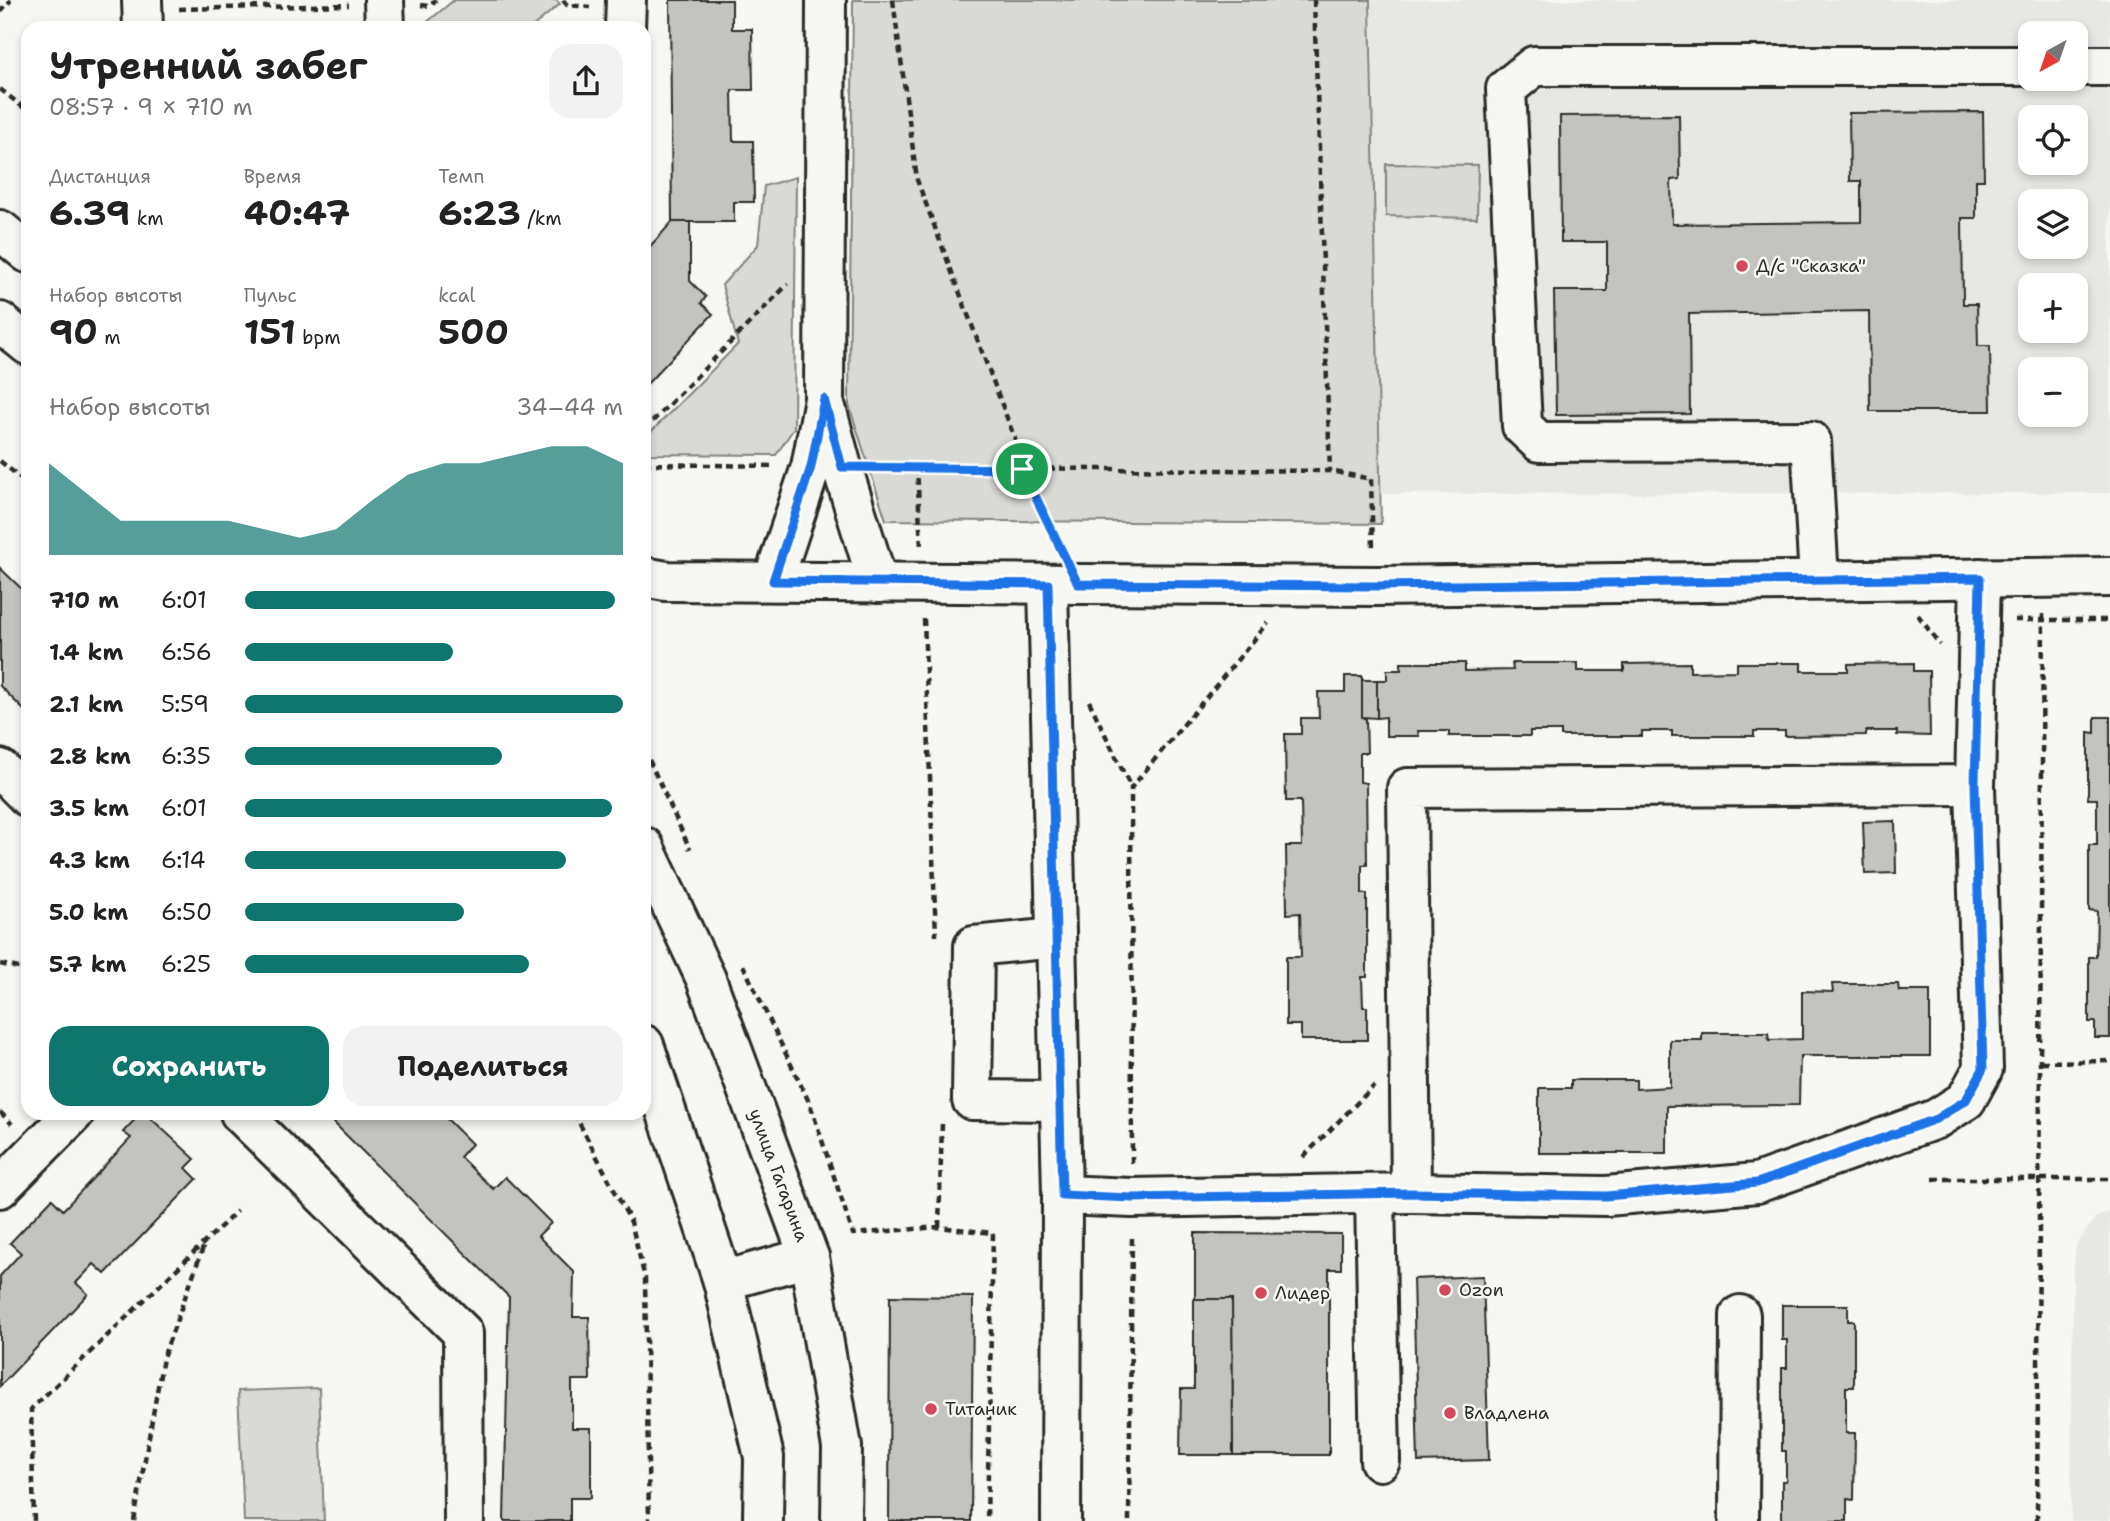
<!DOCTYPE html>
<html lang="ru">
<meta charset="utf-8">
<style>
body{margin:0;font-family:"Shantell Sans",sans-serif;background:#f2f2f2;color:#222;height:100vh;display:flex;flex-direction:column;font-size:26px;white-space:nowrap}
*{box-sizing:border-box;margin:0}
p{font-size:23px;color:#767676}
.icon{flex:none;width:38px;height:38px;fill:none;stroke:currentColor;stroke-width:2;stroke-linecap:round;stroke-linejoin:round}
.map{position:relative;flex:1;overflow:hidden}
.drawer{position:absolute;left:21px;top:21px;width:630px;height:1099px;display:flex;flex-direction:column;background:#fff;border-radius:21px;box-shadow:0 4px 10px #0003}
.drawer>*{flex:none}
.needle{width:46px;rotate:220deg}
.tools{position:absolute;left:2018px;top:21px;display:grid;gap:14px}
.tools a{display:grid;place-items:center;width:70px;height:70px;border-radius:14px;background:#fff;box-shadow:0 4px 10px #0003;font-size:35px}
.pin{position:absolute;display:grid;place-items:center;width:60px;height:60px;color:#fff;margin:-30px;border:4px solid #fff;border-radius:50%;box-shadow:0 2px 7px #0007}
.round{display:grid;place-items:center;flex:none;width:74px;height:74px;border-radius:21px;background:#f2f2f2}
.head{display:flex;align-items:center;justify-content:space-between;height:119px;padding:0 28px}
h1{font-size:38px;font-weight:700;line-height:52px}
.metrics{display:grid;grid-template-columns:repeat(3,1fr);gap:10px;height:119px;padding:7px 28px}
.metrics div{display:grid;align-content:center}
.metrics b{font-size:35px;font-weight:700}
.metrics small{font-size:19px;font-weight:400}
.metrics p{font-size:19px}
.chart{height:196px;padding:14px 28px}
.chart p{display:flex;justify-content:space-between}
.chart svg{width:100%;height:126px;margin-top:7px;fill:#0f766e;opacity:.7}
.button{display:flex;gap:14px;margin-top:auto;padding:14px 28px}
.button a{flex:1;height:80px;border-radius:21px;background:#0f766e;color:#fff;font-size:28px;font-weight:700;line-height:80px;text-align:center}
.button a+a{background:#f2f2f2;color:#222}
ul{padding:0 28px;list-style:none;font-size:23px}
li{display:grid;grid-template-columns:112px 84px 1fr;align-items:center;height:52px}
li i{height:18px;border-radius:9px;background:#0f766e}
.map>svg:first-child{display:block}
.built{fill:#e7e7e3;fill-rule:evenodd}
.green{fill:#d9d9d5;stroke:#828280;stroke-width:2}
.building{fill:#c3c3c0;stroke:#2b2b2b;stroke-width:2}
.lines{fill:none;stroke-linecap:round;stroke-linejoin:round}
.minor-casing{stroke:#2b2b2b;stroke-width:44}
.major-casing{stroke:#2b2b2b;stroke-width:44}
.path{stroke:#2b2b2b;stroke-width:4.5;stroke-dasharray:7 5;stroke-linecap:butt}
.minor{stroke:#f6f6f2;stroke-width:38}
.major{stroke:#f6f6f2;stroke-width:38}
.route-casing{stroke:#fff;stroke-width:14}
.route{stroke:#1a73e8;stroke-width:9}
.poi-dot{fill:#d1495b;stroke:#f6f6f2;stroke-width:2.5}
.labels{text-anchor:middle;stroke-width:5;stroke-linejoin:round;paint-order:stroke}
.poi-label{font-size:18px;fill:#2b2b2b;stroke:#f6f6f2;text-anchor:start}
.street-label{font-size:18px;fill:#2b2b2b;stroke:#f6f6f2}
</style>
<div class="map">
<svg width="2110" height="1521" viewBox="0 0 2110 1521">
<rect width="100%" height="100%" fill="#f6f6f2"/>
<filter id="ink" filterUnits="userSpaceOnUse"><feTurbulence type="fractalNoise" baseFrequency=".0143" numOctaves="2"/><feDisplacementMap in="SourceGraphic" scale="14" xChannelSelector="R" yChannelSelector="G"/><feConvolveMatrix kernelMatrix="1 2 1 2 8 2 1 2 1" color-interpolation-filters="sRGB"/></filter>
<g filter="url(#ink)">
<g class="built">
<path d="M 1372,0 L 2110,0 L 2110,493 L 1378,494 ZM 2030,33 L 2076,33 L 2076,79 L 2030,79 ZM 2030,117 L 2076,117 L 2076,163 L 2030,163 ZM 2030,201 L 2076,201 L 2076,247 L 2030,247 ZM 2030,285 L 2076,285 L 2076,331 L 2030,331 ZM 2030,369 L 2076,369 L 2076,415 L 2030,415 Z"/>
<polygon points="2110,1211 2110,1521 2071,1521 2073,1274 2076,1245 2096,1217"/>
</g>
<g class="green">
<polygon points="454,0 556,0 560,4 531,28 420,28"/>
<polygon points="853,0 1370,0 1381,524 886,520 849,405"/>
<polygon points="1386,164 1478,165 1477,218 1386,216"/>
<polygon points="796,177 794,428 776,455 644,454 644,439 738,344 722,285 758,245 764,186"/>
<polygon points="319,1388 324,1521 244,1521 238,1391"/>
</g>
<g class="building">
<polygon points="670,0 732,0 732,29 752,29 753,90 732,90 733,141 753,141 754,202 734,202 734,222 672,222"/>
<polygon points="1983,112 1984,180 1976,180 1976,218 1962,218 1963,304 1977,304 1978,346 1990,346 1991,411 1870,411 1869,311 1689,314 1690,414 1556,415 1554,291 1607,291 1607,242 1561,242 1560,116 1679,115 1680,179 1671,180 1672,224 1861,222 1861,181 1850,181 1849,113"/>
<polygon points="672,222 690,222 690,281 706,297 701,303 713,314 646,385 644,383 644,253"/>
<polygon points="0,568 28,595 28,714 0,686"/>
<polygon points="1401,663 1465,663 1465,671 1513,670 1512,663 1578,663 1578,671 1624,671 1624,664 1690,663 1690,672 1737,671 1737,663 1801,663 1801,671 1848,671 1848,664 1914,663 1914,671 1929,671 1930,736 1897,735 1897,731 1866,731 1866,735 1785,736 1785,731 1754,731 1754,736 1672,736 1672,731 1642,731 1642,736 1561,736 1561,731 1530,731 1530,736 1449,736 1449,731 1418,731 1419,736 1386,736 1386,717 1377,718 1377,680 1387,680 1387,670 1401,670"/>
<polygon points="1345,676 1362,676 1362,717 1366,719 1367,753 1360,753 1360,782 1366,783 1367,864 1362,865 1362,894 1367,894 1367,977 1362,977 1363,1007 1367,1007 1367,1040 1301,1040 1301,1025 1286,1025 1286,957 1301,957 1300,913 1287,914 1286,846 1302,846 1301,801 1286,801 1285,734 1301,734 1301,718 1319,718 1318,692 1345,692"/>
<polygon points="1362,680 1377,680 1377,718 1362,717"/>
<polygon points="2095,717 2110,717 2110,1038 2095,1038 2095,1022 2089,1022 2089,957 2096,957 2097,911 2089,910 2089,845 2097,845 2097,799 2088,799 2088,732 2095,733"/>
<polygon points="1895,821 1896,873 1865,874 1863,822"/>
<polygon points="1832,984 1898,984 1899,991 1930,991 1930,1056 1800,1056 1799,1105 1667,1106 1667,1153 1539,1153 1539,1088 1571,1088 1571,1080 1636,1080 1636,1089 1670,1087 1670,1040 1702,1040 1702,1033 1768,1033 1769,1040 1802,1039 1802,991 1833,992"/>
<polygon points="141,1113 145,1113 195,1159 186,1168 197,1179 105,1274 94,1264 76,1283 88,1294 0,1386 0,1276 21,1253 10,1243 52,1199 63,1210 131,1138 123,1132"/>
<polygon points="324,1113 441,1113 472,1144 460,1157 493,1189 505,1177 551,1223 538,1236 574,1272 573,1317 589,1317 590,1380 572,1380 572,1428 591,1428 591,1498 570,1498 570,1521 504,1521 509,1297"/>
<polygon points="1195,1233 1341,1234 1341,1269 1329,1269 1329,1455 1233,1455 1232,1299 1195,1299"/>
<polygon points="1483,1276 1489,1460 1418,1462 1413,1279"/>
<polygon points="890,1296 973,1297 971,1521 889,1521"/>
<polygon points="1194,1299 1232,1299 1233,1455 1180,1455 1181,1389 1194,1389"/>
<polygon points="1782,1305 1848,1305 1848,1321 1854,1321 1854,1387 1846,1387 1846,1433 1855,1433 1854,1500 1847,1499 1847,1521 1782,1521 1782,1481 1786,1481 1786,1451 1782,1451 1782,1368 1787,1368 1787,1340 1782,1340"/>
</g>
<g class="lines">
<g class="minor-casing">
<g id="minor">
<polyline points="142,0 143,28"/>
<polyline points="384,0 385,28"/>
<polyline points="625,28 626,0"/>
<polyline points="2076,66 2110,66"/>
<polyline points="826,408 842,467 878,583"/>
<polyline points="644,577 666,581 1376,586 2110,577"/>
<polyline points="1819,580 1811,441 1539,442 1522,426 1506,89 1534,66 2030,66"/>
<polyline points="773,581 811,467 824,399 826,0"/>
<polyline points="1048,584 1062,1195 1061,1521"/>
<polyline points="0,769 28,797"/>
<polyline points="1056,938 974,946 972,1100 1060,1101"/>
<polyline points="240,1113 463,1333 464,1521"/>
<polyline points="0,1188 74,1113"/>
<polyline points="1411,1193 1606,1196 1757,1183 1936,1119 1966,1100 1983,1069 1975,785"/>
<polyline points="1062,1195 1132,1198 1411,1193 1407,788 1975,785 1980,578"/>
<polyline points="1375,1195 1380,1461"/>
<polyline points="1739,1521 1740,1315"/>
</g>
</g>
<g class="major-casing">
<g id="major">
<polyline points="0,230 28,253"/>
<polyline points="0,322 28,345"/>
<path id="s1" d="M 644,847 L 706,979 L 809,1257 L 842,1447 L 841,1521"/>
<polyline points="644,1045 723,1281 764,1457 763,1521"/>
<polyline points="723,1281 809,1257"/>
</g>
</g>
<g class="path">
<polyline points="563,0 567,5 590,7"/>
<polyline points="893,0 917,180 1015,439 1022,469 1061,548"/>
<polyline points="1314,0 1330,471"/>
<polyline points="421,5 429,6 436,0"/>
<polyline points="179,9 349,5"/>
<polyline points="0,12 11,0"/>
<polyline points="0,89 28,111"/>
<polyline points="644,430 788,284"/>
<polyline points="0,461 28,484"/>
<polyline points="644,464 773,466"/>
<polyline points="917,466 921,548"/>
<polyline points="880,467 1330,471 1371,479 1373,549"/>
<polyline points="1918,615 1940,645"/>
<polyline points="924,619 936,936"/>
<polyline points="2015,620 2110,620"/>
<polyline points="1089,701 1131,788"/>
<polyline points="644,749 690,849"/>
<polyline points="0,964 28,970"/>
<polyline points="743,965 810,1104 853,1234 939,1227 993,1233 987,1521"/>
<polyline points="2041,1062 2110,1061"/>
<polyline points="0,1112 12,1124"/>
<polyline points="574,1113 631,1222 645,1278 649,1521"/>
<polyline points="1303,1157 1374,1086"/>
<polyline points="1132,1163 1131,788 1268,623"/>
<polyline points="1933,1179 2110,1179"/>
<polyline points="939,1227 942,1123"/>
<polyline points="34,1521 31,1409 237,1211"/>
<polyline points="134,1521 163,1358 204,1245"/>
<polyline points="1129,1521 1132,1235"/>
<polyline points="2037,1521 2043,613"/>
</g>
<use href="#minor" class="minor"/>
<use href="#major" class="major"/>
</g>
</g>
<g class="lines" filter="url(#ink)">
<g class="route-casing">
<polygon id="route" points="824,399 842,467 1022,469 1078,584 1376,586 1980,578 1975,785 1983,1069 1966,1100 1936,1119 1757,1183 1606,1196 1410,1193 1132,1198 1062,1195 1048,584 773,581 811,467"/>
</g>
<use href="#route" class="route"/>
</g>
<g class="poi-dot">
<circle cx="1742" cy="266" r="7"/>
<circle cx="1445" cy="1290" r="7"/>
<circle cx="1261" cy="1293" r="7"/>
<circle cx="931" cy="1409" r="7"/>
<circle cx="1450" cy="1413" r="7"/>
</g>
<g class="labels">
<g class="poi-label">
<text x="1756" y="272">Д/с "Сказка"</text>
<text x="1459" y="1296">Ozon</text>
<text x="1275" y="1299">Лидер</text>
<text x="945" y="1415">Титаник</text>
<text x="1464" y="1419">Владлена</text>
</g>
<g class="street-label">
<text dy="6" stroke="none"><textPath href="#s1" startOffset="355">улица Гагарина</textPath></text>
</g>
</g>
</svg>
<div class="tools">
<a><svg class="needle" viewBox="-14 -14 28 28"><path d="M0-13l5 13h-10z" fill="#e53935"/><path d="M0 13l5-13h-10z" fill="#767676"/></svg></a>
<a><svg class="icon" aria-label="locate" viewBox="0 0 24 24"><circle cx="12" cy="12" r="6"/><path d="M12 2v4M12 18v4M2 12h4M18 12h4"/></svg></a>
<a><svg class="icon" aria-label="layers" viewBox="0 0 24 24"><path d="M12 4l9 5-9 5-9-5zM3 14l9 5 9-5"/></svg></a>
<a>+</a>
<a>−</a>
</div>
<div class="pin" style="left:1022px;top:469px;background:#1e9e55"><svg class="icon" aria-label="arrive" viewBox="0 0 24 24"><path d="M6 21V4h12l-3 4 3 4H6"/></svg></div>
<section class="drawer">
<div class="head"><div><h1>Утренний забег</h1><p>08:57 · 9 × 710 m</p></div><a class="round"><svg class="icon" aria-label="share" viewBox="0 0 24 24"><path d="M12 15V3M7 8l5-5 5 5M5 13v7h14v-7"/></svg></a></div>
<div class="metrics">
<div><p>Дистанция</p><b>6.39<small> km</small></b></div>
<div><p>Время</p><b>40:47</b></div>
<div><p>Темп</p><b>6:23<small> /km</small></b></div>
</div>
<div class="metrics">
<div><p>Набор высоты</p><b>90<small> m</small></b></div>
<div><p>Пульс</p><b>151<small> bpm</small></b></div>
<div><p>kcal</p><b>500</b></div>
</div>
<div class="chart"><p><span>Набор высоты</span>34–44 m</p>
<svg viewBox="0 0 160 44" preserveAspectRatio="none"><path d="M0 44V12L10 22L20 32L30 32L40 32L50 32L60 35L70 38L80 35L90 25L100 16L110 12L120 12L130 9L140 6L150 6L160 12V44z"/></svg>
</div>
<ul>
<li><b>710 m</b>6:01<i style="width:98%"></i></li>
<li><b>1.4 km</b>6:56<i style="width:55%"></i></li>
<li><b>2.1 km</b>5:59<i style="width:100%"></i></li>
<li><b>2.8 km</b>6:35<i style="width:68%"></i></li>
<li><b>3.5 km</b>6:01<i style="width:97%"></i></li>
<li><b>4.3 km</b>6:14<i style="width:85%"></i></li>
<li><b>5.0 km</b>6:50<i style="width:58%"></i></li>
<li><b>5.7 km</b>6:25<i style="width:75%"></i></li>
</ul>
<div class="button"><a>Сохранить</a><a>Поделиться</a></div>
</section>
</div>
